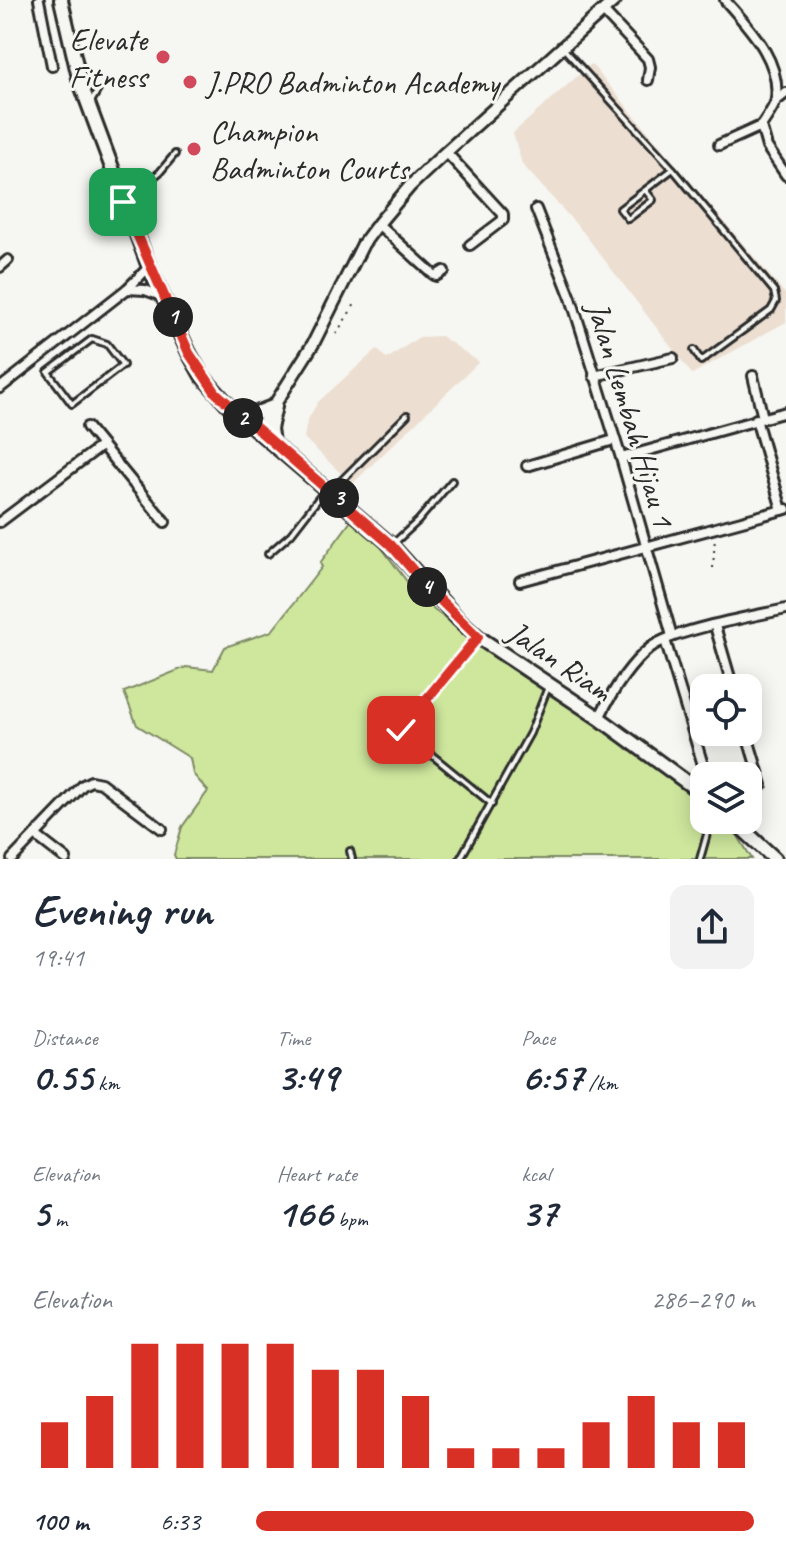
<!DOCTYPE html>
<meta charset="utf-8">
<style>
body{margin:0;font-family:Caveat,sans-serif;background:#f2f2f3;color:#1f2937;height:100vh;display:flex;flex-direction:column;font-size:30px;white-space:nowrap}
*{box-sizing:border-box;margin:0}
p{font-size:26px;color:#747a83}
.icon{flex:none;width:44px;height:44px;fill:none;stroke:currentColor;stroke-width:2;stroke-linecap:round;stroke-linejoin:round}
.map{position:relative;height:859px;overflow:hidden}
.drawer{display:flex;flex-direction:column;background:#fff;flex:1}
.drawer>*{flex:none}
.controls{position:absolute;left:690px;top:674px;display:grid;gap:16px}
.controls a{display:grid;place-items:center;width:72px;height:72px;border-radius:16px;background:#fff;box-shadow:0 4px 20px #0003;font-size:40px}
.pin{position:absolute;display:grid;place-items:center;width:68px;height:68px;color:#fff;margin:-34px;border-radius:16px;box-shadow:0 4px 12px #0006}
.km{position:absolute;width:40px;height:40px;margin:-20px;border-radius:50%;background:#222;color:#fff;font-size:22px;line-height:40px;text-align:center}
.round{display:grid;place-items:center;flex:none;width:84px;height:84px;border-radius:16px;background:#f2f2f3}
.head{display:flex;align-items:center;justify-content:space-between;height:136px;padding:0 32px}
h1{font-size:44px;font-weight:800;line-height:60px}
.stats{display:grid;grid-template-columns:repeat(3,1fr);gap:12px;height:136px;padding:8px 32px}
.stats div{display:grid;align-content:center}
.stats b{font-size:40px;font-weight:800}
.stats small{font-size:22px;font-weight:400}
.stats p{font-size:22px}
.chart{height:224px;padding:16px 32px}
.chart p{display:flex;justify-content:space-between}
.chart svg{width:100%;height:144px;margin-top:8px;stroke:#d93025;stroke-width:6}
ul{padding:0 32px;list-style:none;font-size:26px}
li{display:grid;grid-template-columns:128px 96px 1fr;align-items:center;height:60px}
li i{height:20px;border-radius:10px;background:#d93025}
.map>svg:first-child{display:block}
.built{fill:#ecdfd1}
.green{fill:#cee79d;stroke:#7c8964;stroke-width:2}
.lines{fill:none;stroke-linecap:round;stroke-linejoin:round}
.service-casing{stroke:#2b2b2b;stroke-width:10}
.minor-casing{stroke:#2b2b2b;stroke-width:14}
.tertiary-casing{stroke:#2b2b2b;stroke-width:16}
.secondary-casing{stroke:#2b2b2b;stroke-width:18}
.path{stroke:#2b2b2b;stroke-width:2;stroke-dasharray:2 6;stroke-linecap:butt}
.service{stroke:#f6f6f2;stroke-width:4}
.minor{stroke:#f6f6f2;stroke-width:8}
.tertiary{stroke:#f6f6f2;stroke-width:10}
.secondary{stroke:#f6f6f2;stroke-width:12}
.route-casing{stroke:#fff;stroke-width:16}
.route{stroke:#d93025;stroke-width:10}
.poi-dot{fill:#d1495b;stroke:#f6f6f2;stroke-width:3}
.labels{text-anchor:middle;stroke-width:6;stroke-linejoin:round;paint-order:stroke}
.poi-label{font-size:32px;fill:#2b2b2b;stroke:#f6f6f2;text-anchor:start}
.street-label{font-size:32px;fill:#2b2b2b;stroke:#f6f6f2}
</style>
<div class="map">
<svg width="786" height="859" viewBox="0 0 786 859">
<rect width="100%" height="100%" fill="#f6f6f2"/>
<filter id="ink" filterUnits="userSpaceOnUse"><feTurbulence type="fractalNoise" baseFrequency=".0125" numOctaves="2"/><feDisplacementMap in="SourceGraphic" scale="16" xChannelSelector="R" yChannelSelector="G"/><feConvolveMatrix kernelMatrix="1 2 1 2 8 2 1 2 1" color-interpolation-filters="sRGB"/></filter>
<g filter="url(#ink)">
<g class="built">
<polygon points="591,64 786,295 786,322 692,374 583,232 522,164 513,133"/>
<polygon points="441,336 479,362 352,484 304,438 307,421 318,402 377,349 387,359 419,337"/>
</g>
<polygon class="green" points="351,521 378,543 412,588 434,610 543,689 662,769 704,802 704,820 724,820 733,828 752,859 176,859 174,855 182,827 208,791 193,774 190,758 137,725 124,692 186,667 213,670 225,647 272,631 322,567 320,563"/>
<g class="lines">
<g class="service-casing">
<g id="service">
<polyline points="564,49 673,169 774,291 776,301 771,310 701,361 694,350"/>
<polyline points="82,82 102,83 91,102"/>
<polyline points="645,190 653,200 628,219 620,209 673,169"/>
<polyline points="128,199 160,172 175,154"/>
<polygon points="92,339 107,344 123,365 72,404 48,372"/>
<polyline points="332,490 407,415"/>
<polyline points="393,544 418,521 452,481"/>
<polyline points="268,554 291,534 325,490"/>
<polyline points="476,638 401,730 492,804"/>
<polyline points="350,851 352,859"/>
<polyline points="460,859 530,733 548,687"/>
<polyline points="700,859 711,820"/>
</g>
</g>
<g class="minor-casing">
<g id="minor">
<polyline points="39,0 52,66"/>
<path d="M 725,0 C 748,27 781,59 776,99 C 775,107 766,118 761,126 L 767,147 L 786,175"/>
<polyline points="603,11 648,59 650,67 648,80"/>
<polyline points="776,101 786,93"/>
<polyline points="719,145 761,126"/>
<polyline points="446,152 503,214 503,220 470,245"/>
<polyline points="536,209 571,298 621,458 672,636"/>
<polyline points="378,224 433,274 436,276 444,271"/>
<polyline points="0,267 8,260"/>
<polyline points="127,289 145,290 164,297"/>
<polyline points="594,376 673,358"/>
<polyline points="753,376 763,418"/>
<polyline points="0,388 127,289 149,267"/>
<polyline points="756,419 782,510"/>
<polyline points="87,427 165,522"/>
<polyline points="621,458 786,412"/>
<polyline points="527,466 614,440"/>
<polyline points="0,522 101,446"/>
<polyline points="520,581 786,509"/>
<polyline points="715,626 733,688"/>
<polyline points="665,640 703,765"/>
<path d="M 599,718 C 611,694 629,665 650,648 C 672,630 755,616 786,609"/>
<polyline points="746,732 762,785"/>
<polyline points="35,835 66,859"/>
<polyline points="12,859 83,785 91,781 101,783 162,829"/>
</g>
</g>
<g class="tertiary-casing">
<polyline id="tertiary" points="258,431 313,344 363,244 378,224 410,186 446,152 615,0"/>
</g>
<g class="secondary-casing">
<g id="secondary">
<polyline points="61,0 80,82 149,267 189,353 202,376 232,409 391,545 458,619 478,637 599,718 704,795"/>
<polyline points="238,414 257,413 275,406"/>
<polyline points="272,442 270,429 275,406"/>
<polyline points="733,820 775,859"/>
</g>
</g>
<g class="path">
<polyline points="336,334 355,304"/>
<polyline points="713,568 715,537"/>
</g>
<use href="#service" class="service"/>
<use href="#minor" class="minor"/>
<use href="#tertiary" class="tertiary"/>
<use href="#secondary" class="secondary"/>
</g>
</g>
<g class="lines" filter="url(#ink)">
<g class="route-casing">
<polyline id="route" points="123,202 189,353 216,393 391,545 431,591 478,637 401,730"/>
</g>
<use href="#route" class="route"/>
</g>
<g class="poi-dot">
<circle cx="163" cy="57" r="8"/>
<circle cx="190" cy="82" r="8"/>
<circle cx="194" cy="149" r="8"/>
</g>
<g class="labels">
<g class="poi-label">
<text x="147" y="50" text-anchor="end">Elevate<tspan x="147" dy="37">Fitness</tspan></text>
<text x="206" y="93">J.PRO Badminton Academy</text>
<text x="210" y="142">Champion<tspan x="210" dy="37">Badminton Courts</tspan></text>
</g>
<g class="street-label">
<text transform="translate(631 414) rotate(73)" y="11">Jalan Lembah Hijau 1</text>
<text transform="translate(560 661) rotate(34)" y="11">Jalan Riam</text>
</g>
</g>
</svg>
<div class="controls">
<a><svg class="icon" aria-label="locate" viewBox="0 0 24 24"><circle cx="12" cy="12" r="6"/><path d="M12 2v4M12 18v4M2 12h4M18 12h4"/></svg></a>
<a><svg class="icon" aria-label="layers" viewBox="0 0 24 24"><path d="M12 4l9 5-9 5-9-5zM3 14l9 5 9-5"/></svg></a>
</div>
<div class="pin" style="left:123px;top:202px;background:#1e9e55"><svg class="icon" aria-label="arrive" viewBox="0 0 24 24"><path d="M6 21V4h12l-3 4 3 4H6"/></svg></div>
<div class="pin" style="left:401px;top:730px;background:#d93025"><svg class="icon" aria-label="check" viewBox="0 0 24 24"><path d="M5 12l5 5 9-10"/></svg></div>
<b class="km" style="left:173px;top:317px">1</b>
<b class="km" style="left:243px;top:418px">2</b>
<b class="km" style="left:339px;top:498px">3</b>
<b class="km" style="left:427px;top:587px">4</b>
</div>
<section class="drawer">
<div class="head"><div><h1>Evening run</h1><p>19:41</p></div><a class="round"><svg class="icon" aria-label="share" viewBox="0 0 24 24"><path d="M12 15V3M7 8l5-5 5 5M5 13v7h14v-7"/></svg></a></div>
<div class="stats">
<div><p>Distance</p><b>0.55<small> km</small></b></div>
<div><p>Time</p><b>3:49</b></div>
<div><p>Pace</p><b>6:57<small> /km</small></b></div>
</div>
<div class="stats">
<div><p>Elevation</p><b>5<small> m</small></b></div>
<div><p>Heart rate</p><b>166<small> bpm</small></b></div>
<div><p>kcal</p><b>37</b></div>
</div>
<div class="chart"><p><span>Elevation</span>286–290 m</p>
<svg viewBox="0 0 160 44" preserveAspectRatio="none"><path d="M5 44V30M15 44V22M25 44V6M35 44V6M45 44V6M55 44V6M65 44V14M75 44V14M85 44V22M95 44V38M105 44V38M115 44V38M125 44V30M135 44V22M145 44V30M155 44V30"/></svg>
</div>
<ul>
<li><b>100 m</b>6:33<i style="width:100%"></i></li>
</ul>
</section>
